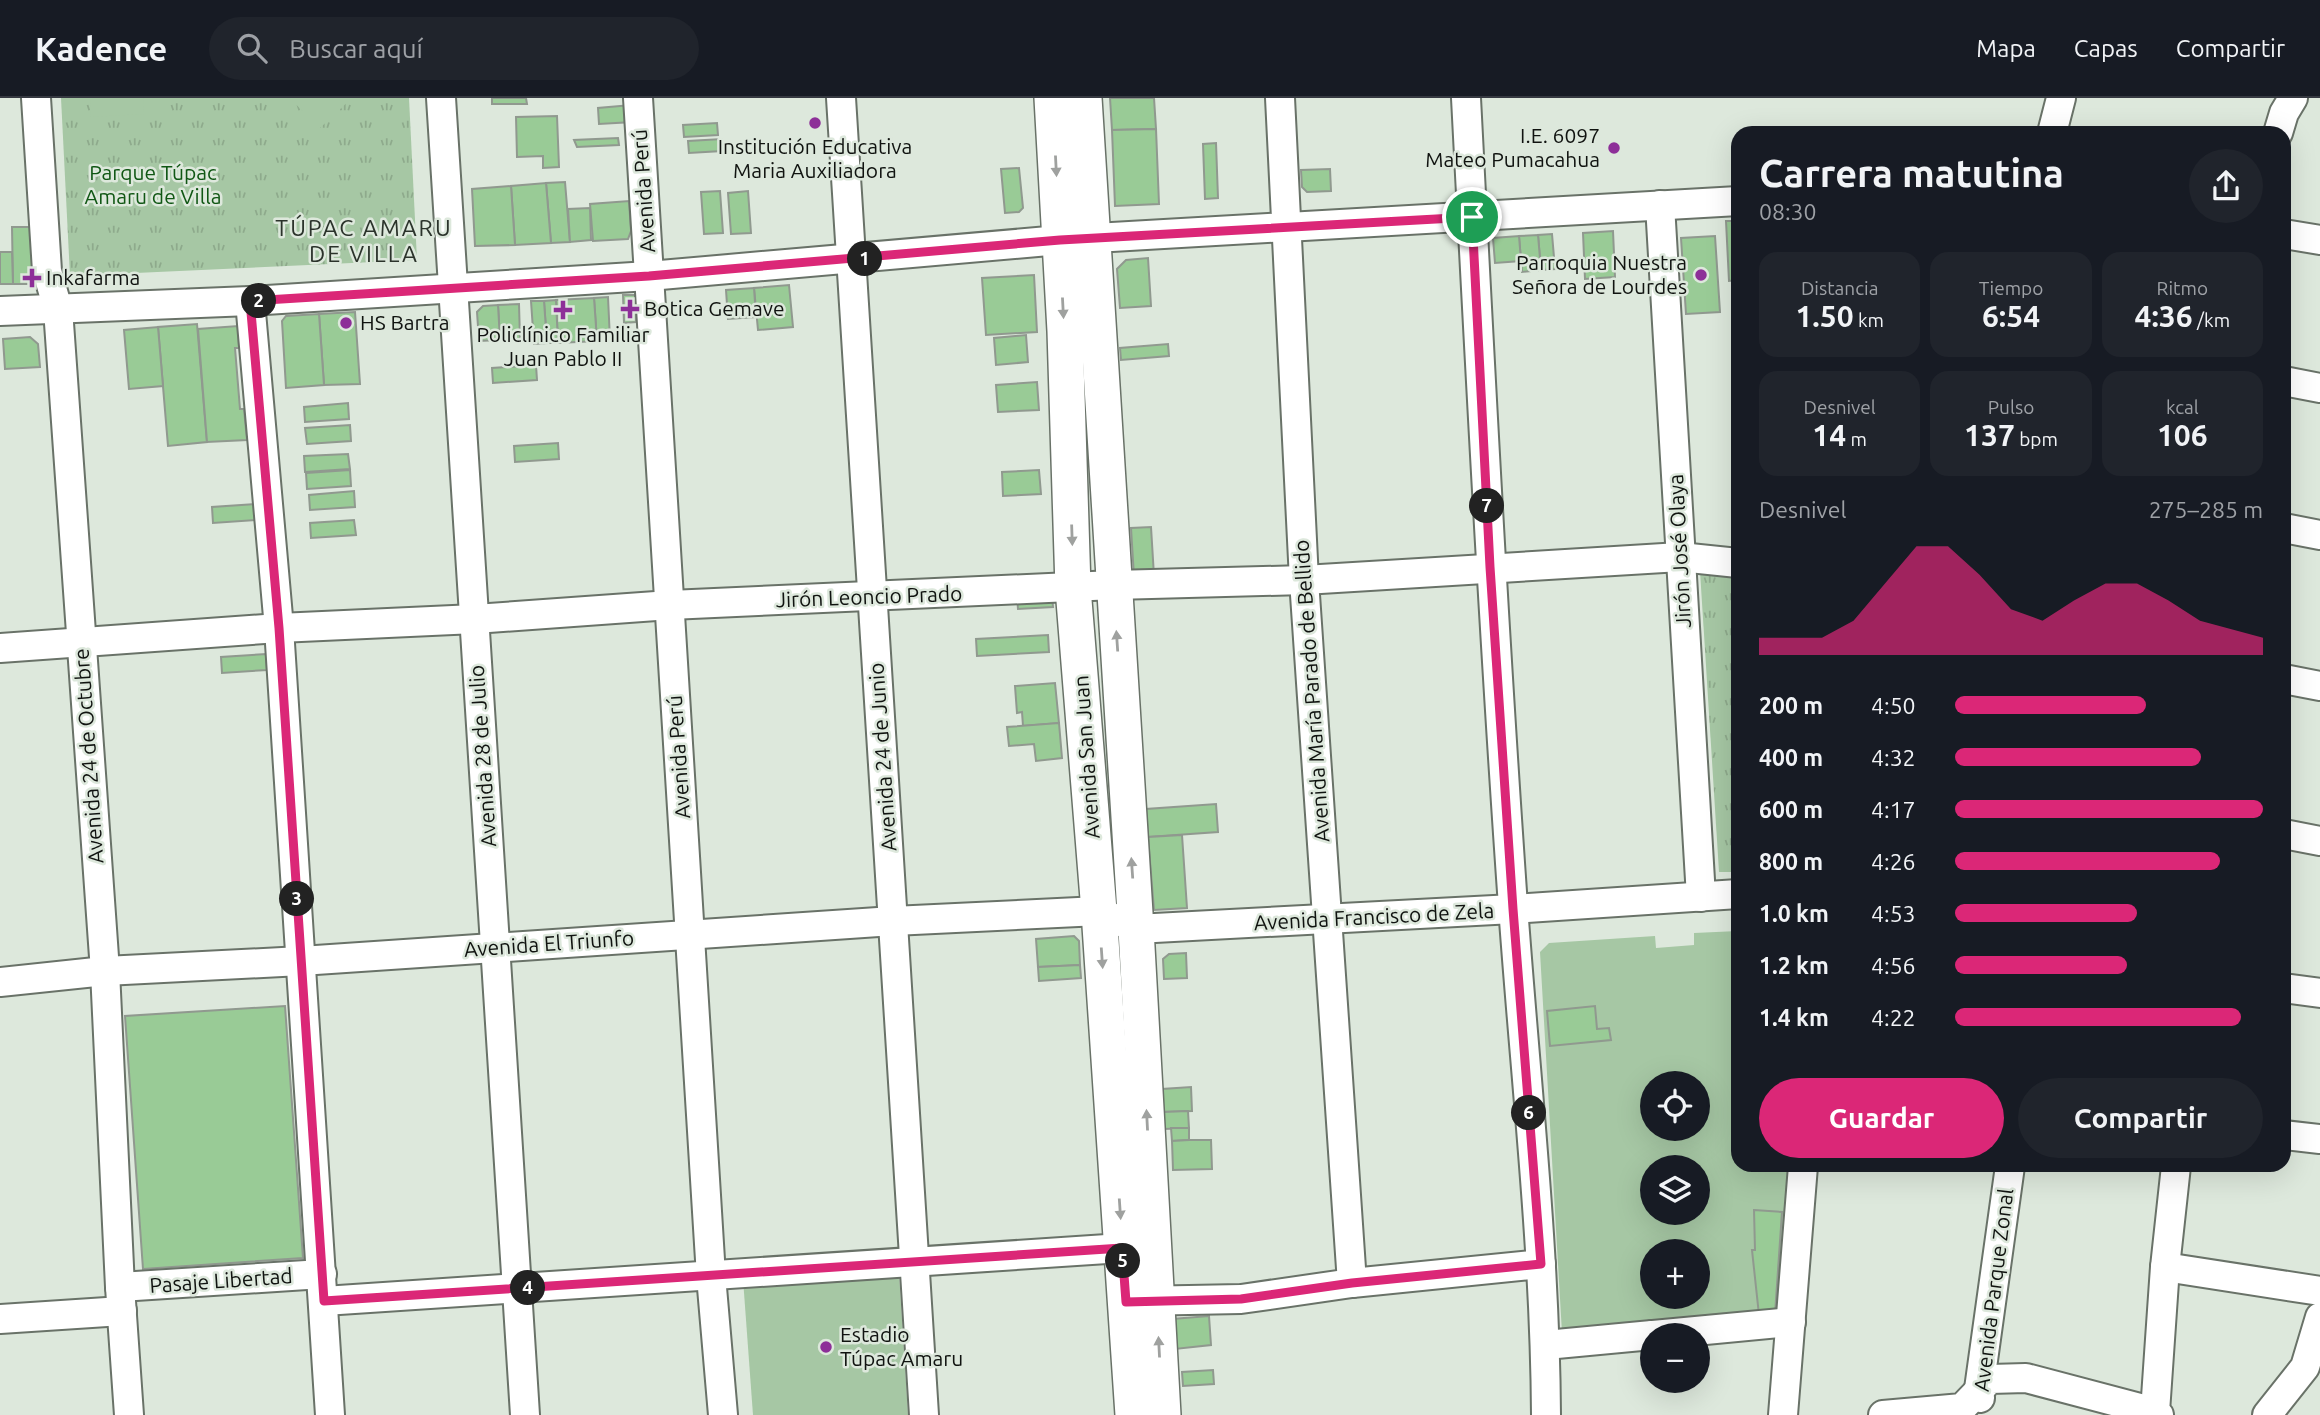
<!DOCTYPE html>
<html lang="es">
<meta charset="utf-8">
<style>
body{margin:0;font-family:Ubuntu,sans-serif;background:#20242c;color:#f1f3f6;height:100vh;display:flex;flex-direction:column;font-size:26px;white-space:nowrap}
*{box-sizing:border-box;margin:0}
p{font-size:23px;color:#9ea1a6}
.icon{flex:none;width:38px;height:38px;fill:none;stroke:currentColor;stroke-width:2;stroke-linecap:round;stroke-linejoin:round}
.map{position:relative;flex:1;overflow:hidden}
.side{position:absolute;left:1731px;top:28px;width:560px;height:1046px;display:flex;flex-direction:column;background:#171b24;border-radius:21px;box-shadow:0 7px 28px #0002}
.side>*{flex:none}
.controls{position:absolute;left:1640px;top:973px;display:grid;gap:14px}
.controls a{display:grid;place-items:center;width:70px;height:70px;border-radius:50%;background:#171b24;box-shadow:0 7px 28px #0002;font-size:35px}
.pin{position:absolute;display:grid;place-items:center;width:60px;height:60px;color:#fff;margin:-30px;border:4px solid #fff;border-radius:50%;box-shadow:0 2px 7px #0007}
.km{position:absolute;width:35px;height:35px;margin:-18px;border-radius:50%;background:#222;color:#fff;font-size:19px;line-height:35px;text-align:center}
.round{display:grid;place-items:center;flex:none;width:74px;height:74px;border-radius:37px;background:#20242c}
.overview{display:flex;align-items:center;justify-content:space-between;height:119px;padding:0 28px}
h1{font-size:38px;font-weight:600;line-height:52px}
.metrics{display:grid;grid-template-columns:repeat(3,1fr);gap:10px;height:119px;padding:7px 28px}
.metrics div{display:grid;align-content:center;border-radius:18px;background:#20242c;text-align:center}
.metrics b{font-size:30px;font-weight:600}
.metrics small{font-size:19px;font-weight:400}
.metrics p{font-size:19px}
.chart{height:196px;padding:14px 28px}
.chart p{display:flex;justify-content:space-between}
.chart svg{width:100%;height:126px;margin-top:7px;fill:#db2777;opacity:.7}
.primary-button{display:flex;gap:14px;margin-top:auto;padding:14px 28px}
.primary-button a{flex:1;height:80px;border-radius:42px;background:#db2777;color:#fff;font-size:28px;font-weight:600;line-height:80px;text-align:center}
.primary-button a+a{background:#20242c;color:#f1f3f6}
ul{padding:0 28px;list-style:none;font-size:23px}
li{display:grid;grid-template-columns:112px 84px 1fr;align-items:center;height:52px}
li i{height:18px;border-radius:9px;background:#db2777}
header{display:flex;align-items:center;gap:42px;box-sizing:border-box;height:98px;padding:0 35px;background:#171b24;border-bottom:2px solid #363941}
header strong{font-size:33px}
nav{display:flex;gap:38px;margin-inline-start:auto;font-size:24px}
.search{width:490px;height:63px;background:#20242c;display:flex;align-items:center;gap:18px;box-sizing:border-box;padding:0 24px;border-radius:38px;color:#9ea1a6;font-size:26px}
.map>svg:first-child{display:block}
.park{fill:url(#park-tufts)}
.pitch{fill:#a6c7a4;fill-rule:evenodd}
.building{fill:#99cb96;stroke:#90998f;stroke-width:2}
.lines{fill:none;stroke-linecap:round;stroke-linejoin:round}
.minor-casing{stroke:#697268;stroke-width:32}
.major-casing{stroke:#697268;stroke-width:38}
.minor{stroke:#fff;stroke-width:28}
.major{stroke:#fff;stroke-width:35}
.oneway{fill:#9fa19f}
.route-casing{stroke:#fff;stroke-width:14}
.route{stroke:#db2777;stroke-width:9}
.poi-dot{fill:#8d2f98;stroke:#dde8dc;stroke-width:2.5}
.labels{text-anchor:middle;stroke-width:5;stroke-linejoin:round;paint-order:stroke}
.poi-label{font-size:21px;fill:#101310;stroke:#dde8dc;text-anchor:start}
.park-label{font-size:21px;fill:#105714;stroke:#dde8dc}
.street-label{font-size:21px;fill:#101310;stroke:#dde8dc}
.neighbourhood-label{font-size:23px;letter-spacing:2px;fill:#2b332b;stroke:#dde8dc}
</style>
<header>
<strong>Kadence</strong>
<div class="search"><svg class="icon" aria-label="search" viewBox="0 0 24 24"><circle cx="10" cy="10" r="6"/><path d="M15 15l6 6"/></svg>Buscar aquí</div>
<nav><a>Mapa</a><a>Capas</a><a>Compartir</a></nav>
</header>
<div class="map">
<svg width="2320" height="1317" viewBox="0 0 2320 1317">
<defs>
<pattern id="park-tufts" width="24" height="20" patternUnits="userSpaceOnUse" patternTransform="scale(1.75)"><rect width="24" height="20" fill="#a6c7a4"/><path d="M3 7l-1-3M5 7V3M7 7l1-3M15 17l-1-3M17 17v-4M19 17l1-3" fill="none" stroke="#8eaa8c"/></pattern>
</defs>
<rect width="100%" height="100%" fill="#dde8dc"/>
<g class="park">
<polygon points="61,0 409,0 417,162 70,178"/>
<polygon points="1700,473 1738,475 1738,774 1719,774"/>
</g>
<g class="pitch">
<polygon points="90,0 143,0 144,16 91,19"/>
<polygon points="290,0 352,0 319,31"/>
<path d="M 1738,833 L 1738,1068 L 1790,1068 L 1776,1218 L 1562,1235 L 1540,854 L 1549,845 L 1655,838 L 1656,850 L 1694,847 L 1694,835 ZM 1652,985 L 1698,985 L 1698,1031 L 1652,1031 ZM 1652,1069 L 1698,1069 L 1698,1115 L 1652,1115 ZM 1652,1153 L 1698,1153 L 1698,1199 L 1652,1199 Z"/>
<polygon points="899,1175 908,1317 753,1317 743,1181"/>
</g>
<g class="building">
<polygon points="492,0 526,0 527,6 492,6"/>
<polygon points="1110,0 1154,0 1156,31 1112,32"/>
<polygon points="631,7 633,24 599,26 598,10"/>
<polygon points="557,18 559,69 543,70 543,58 517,59 516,19"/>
<polygon points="717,25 718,37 684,39 683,27"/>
<polygon points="1156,31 1159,106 1115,108 1112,32"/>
<polygon points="618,40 619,47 577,49 574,42"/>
<polygon points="722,41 722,53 689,55 688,43"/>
<polygon points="1216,45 1218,100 1205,101 1203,46"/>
<polygon points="1019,70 1023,110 1019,114 1005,115 1001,71"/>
<polygon points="1330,71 1331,93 1307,94 1302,89 1301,72"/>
<polygon points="565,84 570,144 551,145 546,85"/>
<polygon points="546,85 551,145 515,147 511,88"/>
<polygon points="511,88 515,147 475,148 472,91"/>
<polygon points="720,93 723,135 704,136 701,94"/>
<polygon points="748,93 751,135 731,136 728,95"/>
<polygon points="629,103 631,133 628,141 593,143 590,106"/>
<polygon points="590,110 591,142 570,144 568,111"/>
<polygon points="1726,123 1738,123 1738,182 1729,183"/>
<polygon points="12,129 37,129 39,186 13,186"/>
<polygon points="1613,133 1615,179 1585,181 1583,135"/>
<polygon points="1552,136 1555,171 1541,172 1538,137"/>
<polygon points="1538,137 1541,172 1522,174 1519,138"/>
<polygon points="1519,138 1521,163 1495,165 1493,140"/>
<polygon points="1715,138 1720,214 1686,216 1681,140"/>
<polygon points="0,154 12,154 13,186 0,186"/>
<polygon points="1148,160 1151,208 1120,210 1117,171 1126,162"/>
<polygon points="1034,177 1037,234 986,237 982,180"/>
<polygon points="789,187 793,229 758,232 754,190"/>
<polygon points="754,190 756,219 728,221 726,192"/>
<polygon points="623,197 635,197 636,224 624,225"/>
<polygon points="608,199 610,242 597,243 594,200"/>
<polygon points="594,200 597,243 558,245 556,202"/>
<polygon points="556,202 558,245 547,245 544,203"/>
<polygon points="531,203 544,203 547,245 534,246"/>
<polygon points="519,206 520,241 500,242 498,207"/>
<polygon points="498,207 500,242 479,243 477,214 483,208"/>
<polygon points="355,214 360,286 324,287 319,216"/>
<polygon points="319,216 324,287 286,290 282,223 286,218"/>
<polygon points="197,226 207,344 168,348 158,229"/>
<polygon points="238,228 239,250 235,250 240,311 244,311 247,342 207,344 198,231"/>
<polygon points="158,229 163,288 129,291 124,232"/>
<polygon points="1026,237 1028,264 996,267 994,240"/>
<polygon points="30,239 38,246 40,269 5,271 3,241"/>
<polygon points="1168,246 1169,258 1121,262 1120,250"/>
<polygon points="536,267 537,282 493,285 492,270"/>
<polygon points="1037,284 1039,312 998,314 996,287"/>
<polygon points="348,305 349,321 305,324 304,309"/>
<polygon points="350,327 351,343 307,346 305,330"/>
<polygon points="558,345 559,361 515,364 514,348"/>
<polygon points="348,356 350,371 305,374 304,358"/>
<polygon points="350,372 351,388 307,391 306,375"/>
<polygon points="1039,372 1041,396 1003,398 1002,374"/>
<polygon points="354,393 355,409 310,412 309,397"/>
<polygon points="256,406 257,422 213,425 212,409"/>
<polygon points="354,422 356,437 311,440 310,425"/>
<polygon points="1151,429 1154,478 1134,479 1131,430"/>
<polygon points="1052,498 1053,509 1018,511 1017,499"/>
<polygon points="1048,537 1049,554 977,558 976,541"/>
<polygon points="266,556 267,572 222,575 221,559"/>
<polygon points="1055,585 1059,625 1023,628 1022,614 1017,615 1015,588"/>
<polygon points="1059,625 1062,660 1036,663 1034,646 1009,648 1007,629"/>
<polygon points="1216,706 1218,734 1148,739 1146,711"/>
<polygon points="1182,737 1187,810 1154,812 1148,739"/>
<polygon points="1074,838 1079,843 1080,867 1038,869 1036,841"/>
<polygon points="1186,855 1187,880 1164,881 1163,861 1169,856"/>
<polygon points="1080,867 1081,880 1039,883 1038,869"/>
<polygon points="285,908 303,1160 143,1171 125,918"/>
<polygon points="1595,908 1597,931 1609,930 1611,942 1550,948 1547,913"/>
<polygon points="1191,989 1192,1013 1163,1014 1162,991"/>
<polygon points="1188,1013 1189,1030 1164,1031 1163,1014"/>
<polygon points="1171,1030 1189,1030 1189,1042 1172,1043"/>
<polygon points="1189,1042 1211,1042 1212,1071 1173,1072 1172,1043"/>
<polygon points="1754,1112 1782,1114 1775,1216 1759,1217 1752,1152 1755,1152"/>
<polygon points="1209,1218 1211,1247 1175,1251 1172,1221"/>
<polygon points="1213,1272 1214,1286 1183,1288 1182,1274"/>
</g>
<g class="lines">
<g class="minor-casing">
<g id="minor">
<polyline points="36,0 47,173 58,211 105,873 120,1189 129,1317"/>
<polyline points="441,0 525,1317"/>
<polyline points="638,0 711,1178 723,1317"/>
<polyline points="841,0 924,1317"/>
<polyline points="1280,0 1304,482 1352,1185"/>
<path d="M 1466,0 C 1480,269 1494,539 1513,808 C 1525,977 1545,1147 1546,1317"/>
<polyline points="2052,35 2061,0"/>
<polyline points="2278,35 2284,15 2293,0"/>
<polyline points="1660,107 1701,799"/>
<polyline points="2284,136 2320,142"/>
<polyline points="250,203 279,530 330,1317"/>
<polyline points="0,213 250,203 649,178 1060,142 1738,103"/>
<polyline points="2284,283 2320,290"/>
<polyline points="2284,430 2320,437"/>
<polyline points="0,550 279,530 475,521 670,507 1114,487 1304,482 1680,459 1738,465"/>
<polyline points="2284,581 2320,588"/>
<polyline points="2284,736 2320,743"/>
<polyline points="0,884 105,873 301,863 893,823 1099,813 1136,831 1513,811 1738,796"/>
<polyline points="2284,890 2320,895"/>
<polyline points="2284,1037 2320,1041"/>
<polyline points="2165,1169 2320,1193"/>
<polyline points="120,1189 322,1176"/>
<polyline points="324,1203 1122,1150"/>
<polyline points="1136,1203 1241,1201 1352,1185 1541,1166"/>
<polyline points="0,1221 122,1213"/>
<polyline points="1653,1237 1791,1224"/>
<polyline points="1546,1247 1652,1237"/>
<polyline points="1980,1300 1979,1291 2010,1068"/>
<polyline points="1783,1317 1803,1068"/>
<polyline points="1883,1317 1962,1310 1990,1281 2026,1280 2155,1314"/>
<polyline points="2159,1317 2155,1314 2165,1169 2176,1068"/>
<polyline points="2267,1317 2305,1269 2320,1219"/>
</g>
</g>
<g class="major-casing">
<g id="major">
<polyline points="1052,0 1065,233 1073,490 1099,813 1133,1317"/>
<polyline points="1084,0 1136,831 1163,1317"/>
</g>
</g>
<use href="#minor" class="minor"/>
<use href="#major" class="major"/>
</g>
<defs><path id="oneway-solid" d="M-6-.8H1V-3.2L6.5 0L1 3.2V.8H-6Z" transform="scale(1.75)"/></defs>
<g class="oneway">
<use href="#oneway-solid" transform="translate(1056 68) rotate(87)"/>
<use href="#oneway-solid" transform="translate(1063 210) rotate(87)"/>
<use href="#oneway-solid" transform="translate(1072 437) rotate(88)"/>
<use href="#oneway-solid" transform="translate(1117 543) rotate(-94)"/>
<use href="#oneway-solid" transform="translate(1132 770) rotate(-94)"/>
<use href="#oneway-solid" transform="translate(1102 860) rotate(86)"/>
<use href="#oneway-solid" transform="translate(1147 1022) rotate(-93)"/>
<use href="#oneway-solid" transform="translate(1120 1111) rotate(86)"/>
<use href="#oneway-solid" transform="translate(1159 1249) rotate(-93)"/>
</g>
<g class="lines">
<g class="route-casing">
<polygon id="route" points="1472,119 1490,469 1513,811 1541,1166 1352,1185 1241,1201 1126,1204 1122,1150 324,1203 279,530 250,203 649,178 1060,142"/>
</g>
<use href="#route" class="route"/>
</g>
<g class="poi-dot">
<circle cx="815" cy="25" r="7"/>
<circle cx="1614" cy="50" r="7"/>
<circle cx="1701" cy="177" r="7"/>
<path d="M28.5 169.5h7v7h7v7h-7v7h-7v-7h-7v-7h7z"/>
<path d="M626.5 200.5h7v7h7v7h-7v7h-7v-7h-7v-7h7z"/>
<path d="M559.5 201.5h7v7h7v7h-7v7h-7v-7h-7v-7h7z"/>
<circle cx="346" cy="225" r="7"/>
<circle cx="826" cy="1249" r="7"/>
</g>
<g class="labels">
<g class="poi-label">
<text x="1600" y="45" text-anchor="end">I.E. 6097<tspan x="1600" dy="24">Mateo Pumacahua</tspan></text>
<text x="815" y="56" text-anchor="middle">Institución Educativa<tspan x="815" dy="24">Maria Auxiliadora</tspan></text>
<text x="1687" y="172" text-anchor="end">Parroquia Nuestra<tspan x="1687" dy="24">Señora de Lourdes</tspan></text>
<text x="46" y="187">Inkafarma</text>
<text x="644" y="218">Botica Gemave</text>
<text x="360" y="232">HS Bartra</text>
<text x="563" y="244" text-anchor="middle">Policlínico Familiar<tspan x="563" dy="24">Juan Pablo II</tspan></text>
<text x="840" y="1244">Estadio<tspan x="840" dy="24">Túpac Amaru</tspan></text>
</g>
<g class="park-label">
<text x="153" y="82">Parque Túpac<tspan x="153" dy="24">Amaru de Villa</tspan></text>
</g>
<g class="street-label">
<text transform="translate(644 93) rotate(-94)" y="7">Avenida Perú</text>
<text transform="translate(1680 453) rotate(-93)" y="7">Jirón José Olaya</text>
<text transform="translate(869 499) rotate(-2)" y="7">Jirón Leoncio Prado</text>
<text transform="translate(1312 593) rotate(-94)" y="7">Avenida María Parado de Bellido</text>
<text transform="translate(89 658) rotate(-94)" y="7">Avenida 24 de Octubre</text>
<text transform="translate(483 658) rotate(-94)" y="7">Avenida 28 de Julio</text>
<text transform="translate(679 659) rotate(-94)" y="7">Avenida Perú</text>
<text transform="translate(883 659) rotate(-94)" y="7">Avenida 24 de Junio</text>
<text transform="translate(1087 659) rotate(-94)" y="7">Avenida San Juan</text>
<text transform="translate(1374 819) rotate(-3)" y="7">Avenida Francisco de Zela</text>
<text transform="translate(549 846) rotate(-4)" y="7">Avenida El Triunfo</text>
<text transform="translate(221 1183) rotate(-4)" y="7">Pasaje Libertad</text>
<text transform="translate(1994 1192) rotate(-83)" y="7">Avenida Parque Zonal</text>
</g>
<g class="neighbourhood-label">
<text x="364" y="138">TÚPAC AMARU<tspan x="364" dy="26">DE VILLA</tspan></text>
</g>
</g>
</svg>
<div class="controls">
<a><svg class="icon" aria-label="locate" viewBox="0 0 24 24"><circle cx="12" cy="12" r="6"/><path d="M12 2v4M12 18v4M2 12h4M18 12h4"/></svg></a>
<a><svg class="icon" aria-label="layers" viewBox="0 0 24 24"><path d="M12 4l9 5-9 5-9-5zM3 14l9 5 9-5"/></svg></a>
<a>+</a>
<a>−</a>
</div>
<div class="pin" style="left:1472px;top:119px;background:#1e9e55"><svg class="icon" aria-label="arrive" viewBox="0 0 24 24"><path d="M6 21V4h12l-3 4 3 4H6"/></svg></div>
<b class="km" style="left:865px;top:161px">1</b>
<b class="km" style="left:259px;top:203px">2</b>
<b class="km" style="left:297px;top:801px">3</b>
<b class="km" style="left:528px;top:1190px">4</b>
<b class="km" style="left:1123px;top:1163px">5</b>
<b class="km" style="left:1529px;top:1015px">6</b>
<b class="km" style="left:1487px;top:408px">7</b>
<section class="side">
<div class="overview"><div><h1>Carrera matutina</h1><p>08:30</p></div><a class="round"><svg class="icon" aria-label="share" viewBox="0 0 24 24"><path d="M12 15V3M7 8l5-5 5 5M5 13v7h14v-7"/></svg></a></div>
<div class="metrics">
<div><p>Distancia</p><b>1.50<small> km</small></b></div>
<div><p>Tiempo</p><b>6:54</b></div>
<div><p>Ritmo</p><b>4:36<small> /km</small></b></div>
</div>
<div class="metrics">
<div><p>Desnivel</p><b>14<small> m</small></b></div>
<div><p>Pulso</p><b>137<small> bpm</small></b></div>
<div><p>kcal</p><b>106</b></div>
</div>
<div class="chart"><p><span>Desnivel</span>275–285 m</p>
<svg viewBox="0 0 160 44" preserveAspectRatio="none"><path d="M0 44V38L10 38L20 38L30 32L40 19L50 6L60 6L70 16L80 28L90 32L100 25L110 19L120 19L130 25L140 32L150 35L160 38V44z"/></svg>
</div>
<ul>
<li><b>200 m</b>4:50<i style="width:62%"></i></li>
<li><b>400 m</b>4:32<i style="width:80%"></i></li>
<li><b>600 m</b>4:17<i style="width:100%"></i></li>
<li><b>800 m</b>4:26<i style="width:86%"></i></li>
<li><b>1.0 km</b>4:53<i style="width:59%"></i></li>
<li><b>1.2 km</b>4:56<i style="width:56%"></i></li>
<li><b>1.4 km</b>4:22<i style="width:93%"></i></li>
</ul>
<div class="primary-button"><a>Guardar</a><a>Compartir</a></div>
</section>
</div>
